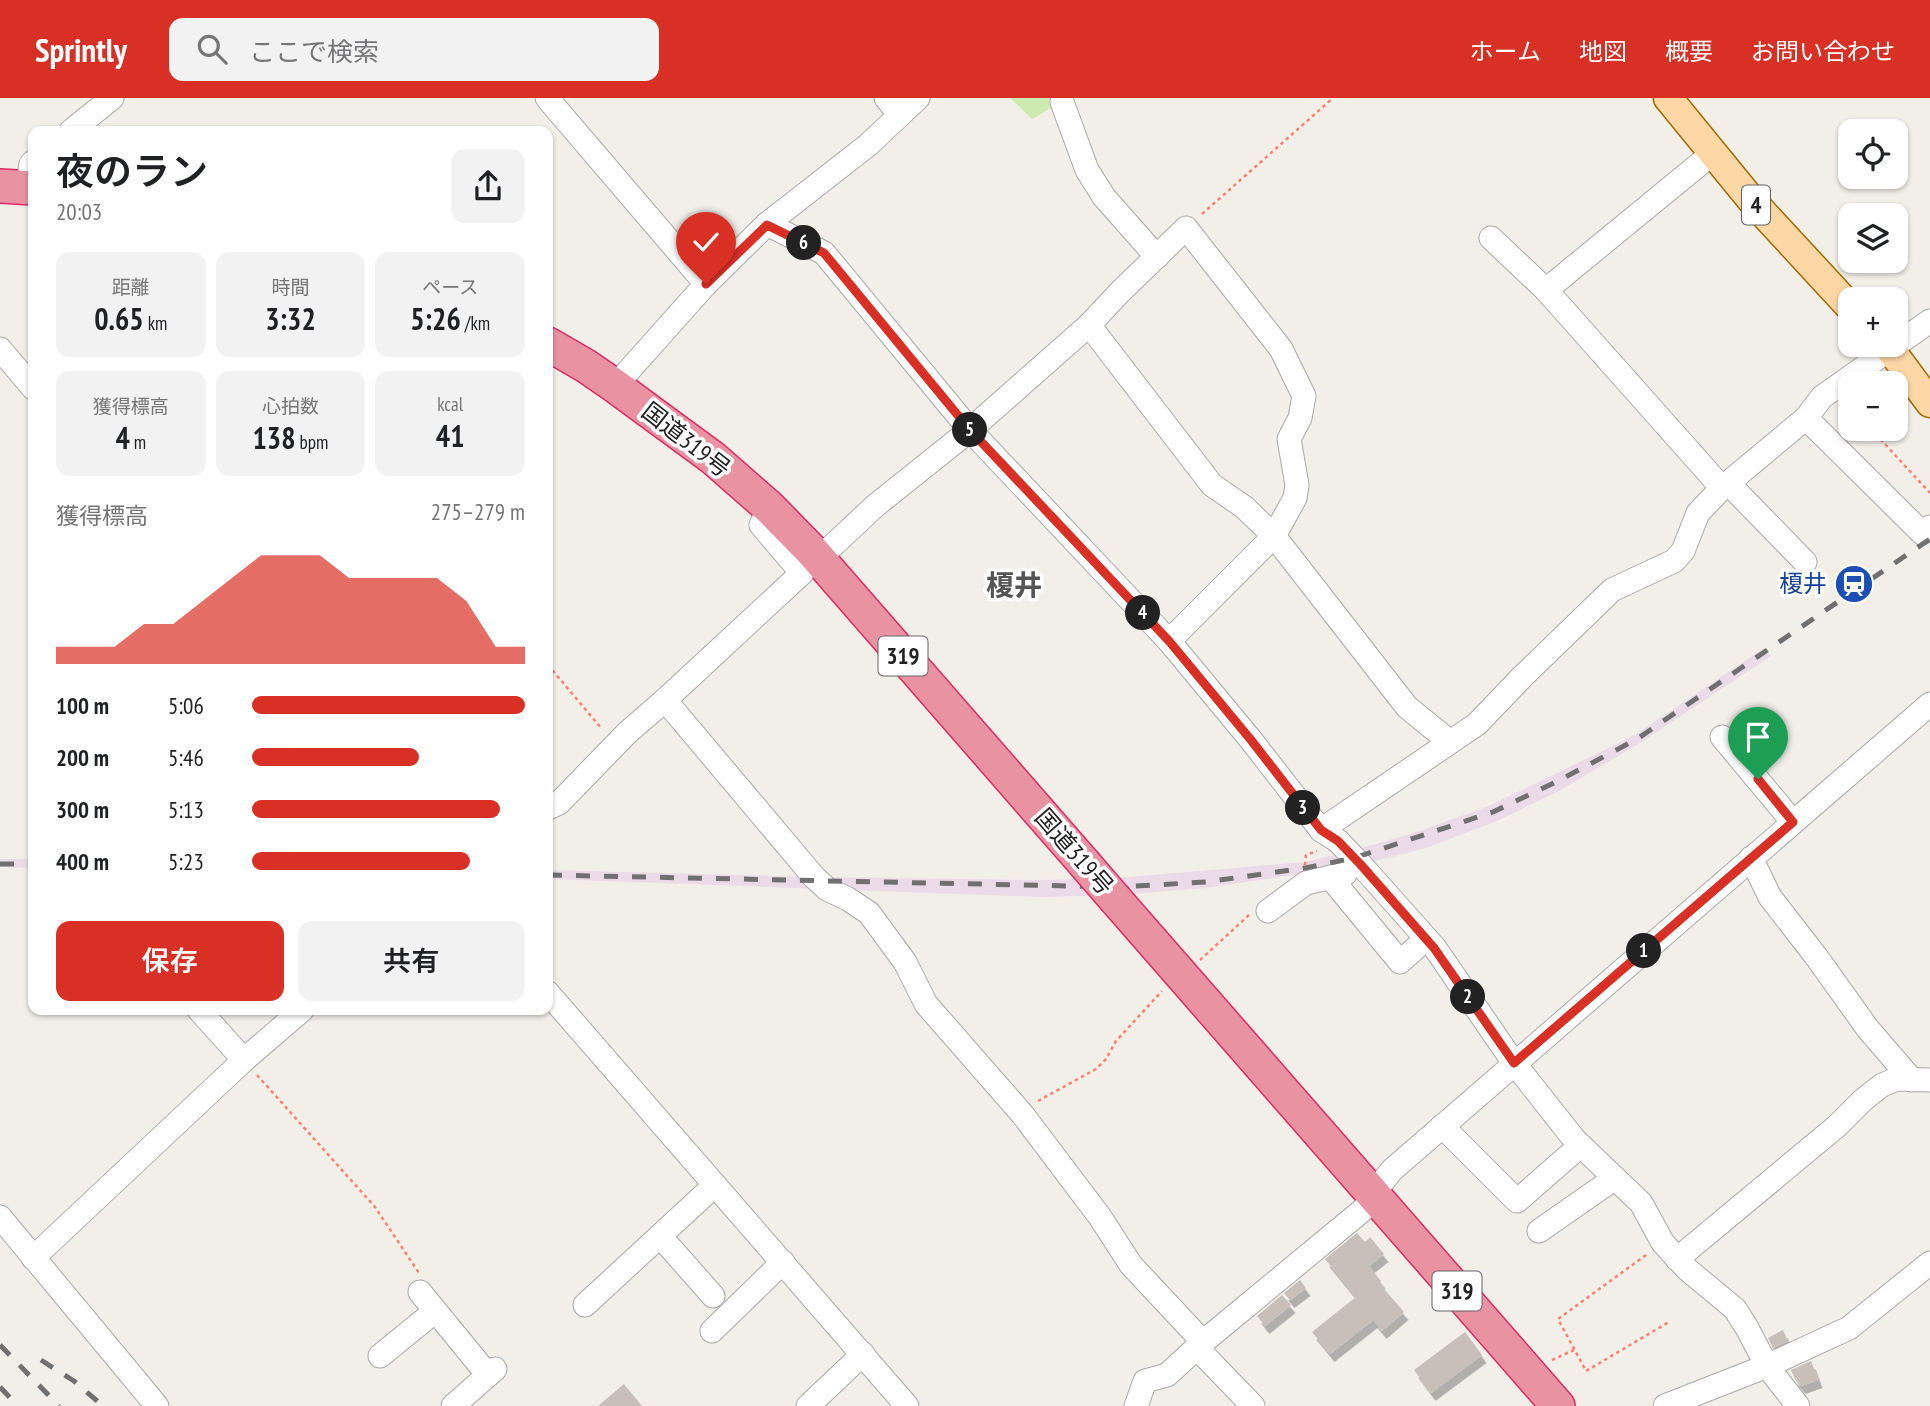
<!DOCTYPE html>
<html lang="ja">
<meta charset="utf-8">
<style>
body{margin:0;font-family:"PT Sans Narrow","Noto Sans JP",sans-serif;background:#f2f2f2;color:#202124;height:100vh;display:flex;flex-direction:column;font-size:26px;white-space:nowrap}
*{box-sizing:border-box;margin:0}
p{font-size:23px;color:#757577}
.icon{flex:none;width:38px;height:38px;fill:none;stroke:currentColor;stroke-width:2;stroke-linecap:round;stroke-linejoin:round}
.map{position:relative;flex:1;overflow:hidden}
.drawer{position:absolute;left:28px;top:28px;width:525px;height:889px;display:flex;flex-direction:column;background:#fff;border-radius:14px;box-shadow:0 2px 5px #0004}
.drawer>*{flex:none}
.controls{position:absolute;left:1838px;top:21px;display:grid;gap:14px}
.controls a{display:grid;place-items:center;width:70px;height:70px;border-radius:14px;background:#fff;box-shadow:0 2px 5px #0004;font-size:35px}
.pin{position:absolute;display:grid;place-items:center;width:60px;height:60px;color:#fff;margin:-72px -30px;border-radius:50% 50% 50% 0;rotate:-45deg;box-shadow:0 0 7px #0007}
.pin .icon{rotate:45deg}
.km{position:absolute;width:35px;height:35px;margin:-18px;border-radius:50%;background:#222;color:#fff;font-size:19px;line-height:35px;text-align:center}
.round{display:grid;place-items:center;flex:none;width:74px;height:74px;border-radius:14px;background:#f2f2f2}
.overview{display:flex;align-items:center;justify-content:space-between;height:119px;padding:0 28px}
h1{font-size:38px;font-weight:600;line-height:52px}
.metrics{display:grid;grid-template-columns:repeat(3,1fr);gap:10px;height:119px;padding:7px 28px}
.metrics div{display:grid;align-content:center;border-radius:14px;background:#f2f2f2;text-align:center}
.metrics b{font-size:30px;font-weight:600}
.metrics small{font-size:19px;font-weight:400}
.metrics p{font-size:19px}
.chart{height:196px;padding:14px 28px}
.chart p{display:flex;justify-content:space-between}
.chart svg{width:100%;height:126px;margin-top:7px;fill:#d93025;opacity:.7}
.primary-button{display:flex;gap:14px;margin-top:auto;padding:14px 28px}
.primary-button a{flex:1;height:80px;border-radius:14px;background:#d93025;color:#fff;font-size:28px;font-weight:600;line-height:80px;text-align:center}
.primary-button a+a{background:#f2f2f2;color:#202124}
ul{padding:0 28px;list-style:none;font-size:23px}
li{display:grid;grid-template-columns:112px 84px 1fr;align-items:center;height:52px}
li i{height:18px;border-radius:9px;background:#d93025}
header{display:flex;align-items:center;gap:42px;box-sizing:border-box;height:98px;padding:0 35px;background:#d93025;color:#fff}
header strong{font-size:33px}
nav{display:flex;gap:38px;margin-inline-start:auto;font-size:24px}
.search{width:490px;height:63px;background:#f2f2f2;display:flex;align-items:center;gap:18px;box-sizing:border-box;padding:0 24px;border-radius:14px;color:#757577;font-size:26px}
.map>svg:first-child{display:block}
.industrial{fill:#ebdbe8}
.grass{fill:#cdebb0}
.building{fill:#c7bfb8;filter:url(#shadow)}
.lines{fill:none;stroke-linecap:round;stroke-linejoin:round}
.minor-casing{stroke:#a9a9a9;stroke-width:25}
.major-casing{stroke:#a06b00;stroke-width:31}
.highway-casing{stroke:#dc2a67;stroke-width:36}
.path{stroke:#fa8072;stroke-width:2.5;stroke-dasharray:3.5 3.5;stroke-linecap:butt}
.minor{stroke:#fff;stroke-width:23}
.major{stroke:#fcd6a4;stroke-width:28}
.highway{stroke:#e892a2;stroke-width:33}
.rail{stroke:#707070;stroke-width:5;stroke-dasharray:14 14;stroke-linecap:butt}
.highway-bridge-casing{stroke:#dc2a67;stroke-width:36;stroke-linecap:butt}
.highway-bridge{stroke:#e892a2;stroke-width:33}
.route-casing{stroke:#fff;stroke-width:14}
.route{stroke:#d93025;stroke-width:9}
.labels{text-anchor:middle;stroke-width:7;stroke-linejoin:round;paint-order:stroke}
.shield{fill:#fff;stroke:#646464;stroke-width:2}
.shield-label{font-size:23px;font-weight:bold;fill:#222}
.street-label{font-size:24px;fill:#222;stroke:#fff}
.transit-label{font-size:24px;fill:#164399;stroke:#fff;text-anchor:end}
.quarter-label{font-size:28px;font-weight:bold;fill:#555;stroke:#fff}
</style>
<header>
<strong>Sprintly</strong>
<div class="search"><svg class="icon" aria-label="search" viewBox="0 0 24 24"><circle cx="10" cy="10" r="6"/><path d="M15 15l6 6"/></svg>ここで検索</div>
<nav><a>ホーム</a><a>地図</a><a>概要</a><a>お問い合わせ</a></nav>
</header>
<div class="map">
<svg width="1930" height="1308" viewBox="0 0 1930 1308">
<defs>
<filter id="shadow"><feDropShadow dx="4.5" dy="8" stdDeviation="0" flood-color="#0004"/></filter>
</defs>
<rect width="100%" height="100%" fill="#f2efe9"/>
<g class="industrial">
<polygon points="1764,550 1771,558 1640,645 1561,692 1497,723 1426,750 1361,767 1206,790 1119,797 1042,799 548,781 548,772 814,779 1040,782 1117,780 1305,764 1348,754 1420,733 1489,708 1635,637"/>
<polygon points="0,761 33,761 33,770 0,769"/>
</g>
<polygon class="grass" points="1010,0 1068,0 1032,21"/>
<g class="building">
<polygon points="1357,1135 1365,1144 1370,1139 1384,1156 1369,1168 1381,1183 1379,1185 1404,1214 1382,1233 1373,1222 1330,1256 1312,1234 1356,1199 1325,1161"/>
<polygon points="1300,1182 1306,1190 1290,1202 1284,1195"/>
<polygon points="1282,1197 1291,1207 1265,1228 1257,1218"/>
<polygon points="1783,1232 1788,1243 1773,1250 1768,1240"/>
<polygon points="1465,1234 1482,1257 1431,1295 1414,1272"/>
<polygon points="1811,1263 1818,1282 1801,1288 1795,1281 1791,1272"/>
<polygon points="624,1286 642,1308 598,1308"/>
</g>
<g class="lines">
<g class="minor-casing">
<g id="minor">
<polyline points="547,0 706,186"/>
<polyline points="886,0 900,17"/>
<polyline points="1062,4 1087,72 1104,99 1157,159"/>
<polyline points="71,33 112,0"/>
<polyline points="27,89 31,66 33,64"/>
<polyline points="767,126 824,155 970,332 1169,543 1251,642 1321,732 1338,743 1361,767 1435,850 1514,965 1574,1041 1641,1105 1663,1145 1688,1172 1735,1211 1747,1230 1767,1268 1798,1308"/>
<polyline points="1491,140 1546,192 1722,390"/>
<polyline points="1546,192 1713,55"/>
<polyline points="1089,227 1212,387 1244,409 1274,438 1407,609 1450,644"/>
<polyline points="0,251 33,290"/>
<polyline points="615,288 706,186 767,126 868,47 918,0"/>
<polyline points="1806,320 1922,435 1930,429"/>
<polyline points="1728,385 1805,464"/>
<polyline points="827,453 875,408 970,332 1089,227 1120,194 1186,130 1281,251 1304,298 1300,320 1289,341 1297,387 1295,400 1274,438 1169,543"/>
<polyline points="665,602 802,475 761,427 769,409"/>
<polyline points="1722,639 1793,724"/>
<polyline points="548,710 559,705 627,635 665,602 814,779 827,791 848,801 869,815 905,864 926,906 1023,1017 1100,1119 1131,1167 1203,1244 1364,1111 1372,1097 1392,1072 1930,606"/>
<polyline points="1321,732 1477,626 1522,579 1612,492 1674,463 1683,453 1698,415 1722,390 1806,320 1822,299 1930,223"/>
<polyline points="1751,760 1770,799 1818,861 1868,931 1912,982"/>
<polyline points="1330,779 1400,864 1426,841"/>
<polyline points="1268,813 1306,785 1345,776"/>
<polyline points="548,895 907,1308"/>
<polyline points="199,912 244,962"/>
<polyline points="1442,1028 1517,1103 1580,1048"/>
<polyline points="0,1119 157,1308"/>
<polyline points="1539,1133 1615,1080"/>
<polyline points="660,1138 713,1198"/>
<polyline points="33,1160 244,962 302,912"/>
<polyline points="1677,1161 1837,1028 1863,1002 1882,987 1897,981 1930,982"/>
<polyline points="420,1194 488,1277"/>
<polyline points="585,1207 715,1087"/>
<polyline points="712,1233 783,1164"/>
<polyline points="1197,1250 1253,1308"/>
<polyline points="380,1258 435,1213"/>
<polyline points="453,1308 495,1271"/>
<polyline points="808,1308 863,1256"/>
<polyline points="1136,1308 1145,1283 1167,1277 1203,1244"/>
<polyline points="1665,1308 1767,1268 1849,1230 1930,1165"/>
</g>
</g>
<g class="major-casing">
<g id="major">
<polyline points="1668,0 1753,104 1850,209"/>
<polyline points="1887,247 1930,305"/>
</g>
</g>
<g class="highway-casing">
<g id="highway">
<polyline points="0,88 33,90"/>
<polyline points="548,246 586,268 615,288 713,360 769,409 811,452 1084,765"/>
<polyline points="1116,802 1558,1308"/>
</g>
</g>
<g class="path">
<polyline points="1202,116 1333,0"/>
<polyline points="1871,331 1930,395"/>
<polyline points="548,567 602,631"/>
<polyline points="1305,767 1306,757 1317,753"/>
<polyline points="1200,862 1249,817"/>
<polyline points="257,977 375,1109 419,1175"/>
<polyline points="1038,1003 1096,971 1106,961 1116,943 1162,893"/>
<polyline points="1646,1157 1558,1221 1586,1273 1669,1224"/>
<polyline points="1552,1262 1574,1252"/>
</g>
<use href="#minor" class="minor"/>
<use href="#major" class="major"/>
<use href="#highway" class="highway"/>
<g class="rail">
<polyline points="0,766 33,766"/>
<polyline points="548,777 1119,789 1206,784 1305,770 1354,760 1493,714 1558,683 1637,641 1930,441"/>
<polyline points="0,1247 59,1308"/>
<polyline points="41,1262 74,1283 103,1308"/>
<polyline points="0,1289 18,1308"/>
</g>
<g class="highway-bridge-casing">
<polyline id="highway-bridge" points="1084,765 1116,802"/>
</g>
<use href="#highway-bridge" class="highway-bridge"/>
</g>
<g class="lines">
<g class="route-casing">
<polyline id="route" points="706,186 767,127 824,155 970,332 1169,543 1251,642 1321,732 1338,743 1361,767 1434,850 1514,965 1793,724 1758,681"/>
</g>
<use href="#route" class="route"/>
</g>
<defs>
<g id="station-disc" transform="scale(2.0125)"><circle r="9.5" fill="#1a4fb4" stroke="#fff"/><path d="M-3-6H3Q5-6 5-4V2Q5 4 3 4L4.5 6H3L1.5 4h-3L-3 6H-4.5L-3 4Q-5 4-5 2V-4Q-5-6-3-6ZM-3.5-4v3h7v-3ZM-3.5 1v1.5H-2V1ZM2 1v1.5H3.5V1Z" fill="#fff"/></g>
</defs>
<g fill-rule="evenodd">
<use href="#station-disc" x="1854" y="486"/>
</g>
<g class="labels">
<g class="shield">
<rect x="1742" y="87.5" width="28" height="39" rx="5"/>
<rect x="878.5" y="538.5" width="49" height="39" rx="5"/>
<rect x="1432.5" y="1173.5" width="49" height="39" rx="5"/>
</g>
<g class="shield-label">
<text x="1756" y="115">4</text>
<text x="903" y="566">319</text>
<text x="1457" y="1201">319</text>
</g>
<g class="street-label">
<text transform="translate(686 342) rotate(38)" y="8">国道319号</text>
<text transform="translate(1074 754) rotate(49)" y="8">国道319号</text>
</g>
<g class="transit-label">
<text x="1827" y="494">榎井</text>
</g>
<g class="quarter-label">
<text x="1014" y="497">榎井</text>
</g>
</g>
</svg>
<div class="controls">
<a><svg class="icon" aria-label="locate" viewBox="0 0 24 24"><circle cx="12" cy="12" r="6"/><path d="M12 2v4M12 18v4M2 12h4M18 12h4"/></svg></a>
<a><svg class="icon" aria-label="layers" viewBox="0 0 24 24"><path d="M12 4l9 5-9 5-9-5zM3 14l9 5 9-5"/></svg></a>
<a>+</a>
<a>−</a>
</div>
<div class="pin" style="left:1758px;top:681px;background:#1e9e55"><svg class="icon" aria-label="arrive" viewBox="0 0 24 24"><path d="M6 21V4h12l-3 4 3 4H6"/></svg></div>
<div class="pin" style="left:706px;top:186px;background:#d93025"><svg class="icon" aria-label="check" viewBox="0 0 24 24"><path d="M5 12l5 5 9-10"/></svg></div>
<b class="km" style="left:1644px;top:853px">1</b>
<b class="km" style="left:1468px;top:899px">2</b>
<b class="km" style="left:1303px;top:710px">3</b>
<b class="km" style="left:1143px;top:515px">4</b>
<b class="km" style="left:970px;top:332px">5</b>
<b class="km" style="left:804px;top:145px">6</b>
<section class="drawer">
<div class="overview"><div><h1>夜のラン</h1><p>20:03</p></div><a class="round"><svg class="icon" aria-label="share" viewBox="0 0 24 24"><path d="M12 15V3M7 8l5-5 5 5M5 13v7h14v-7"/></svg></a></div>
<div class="metrics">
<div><p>距離</p><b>0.65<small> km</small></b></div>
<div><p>時間</p><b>3:32</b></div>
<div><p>ペース</p><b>5:26<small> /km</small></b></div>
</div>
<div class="metrics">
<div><p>獲得標高</p><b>4<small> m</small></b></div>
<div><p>心拍数</p><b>138<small> bpm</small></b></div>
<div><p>kcal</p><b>41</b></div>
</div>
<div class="chart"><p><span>獲得標高</span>275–279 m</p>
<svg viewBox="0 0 160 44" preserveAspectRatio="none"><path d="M0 44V38L10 38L20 38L30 30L40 30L50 22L60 14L70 6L80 6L90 6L100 14L110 14L120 14L130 14L140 22L150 38L160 38V44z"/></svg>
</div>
<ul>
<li><b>100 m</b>5:06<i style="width:100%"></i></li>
<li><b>200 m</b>5:46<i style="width:61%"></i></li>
<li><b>300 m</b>5:13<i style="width:91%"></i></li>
<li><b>400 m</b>5:23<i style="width:80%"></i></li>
</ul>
<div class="primary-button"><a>保存</a><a>共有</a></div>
</section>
</div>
